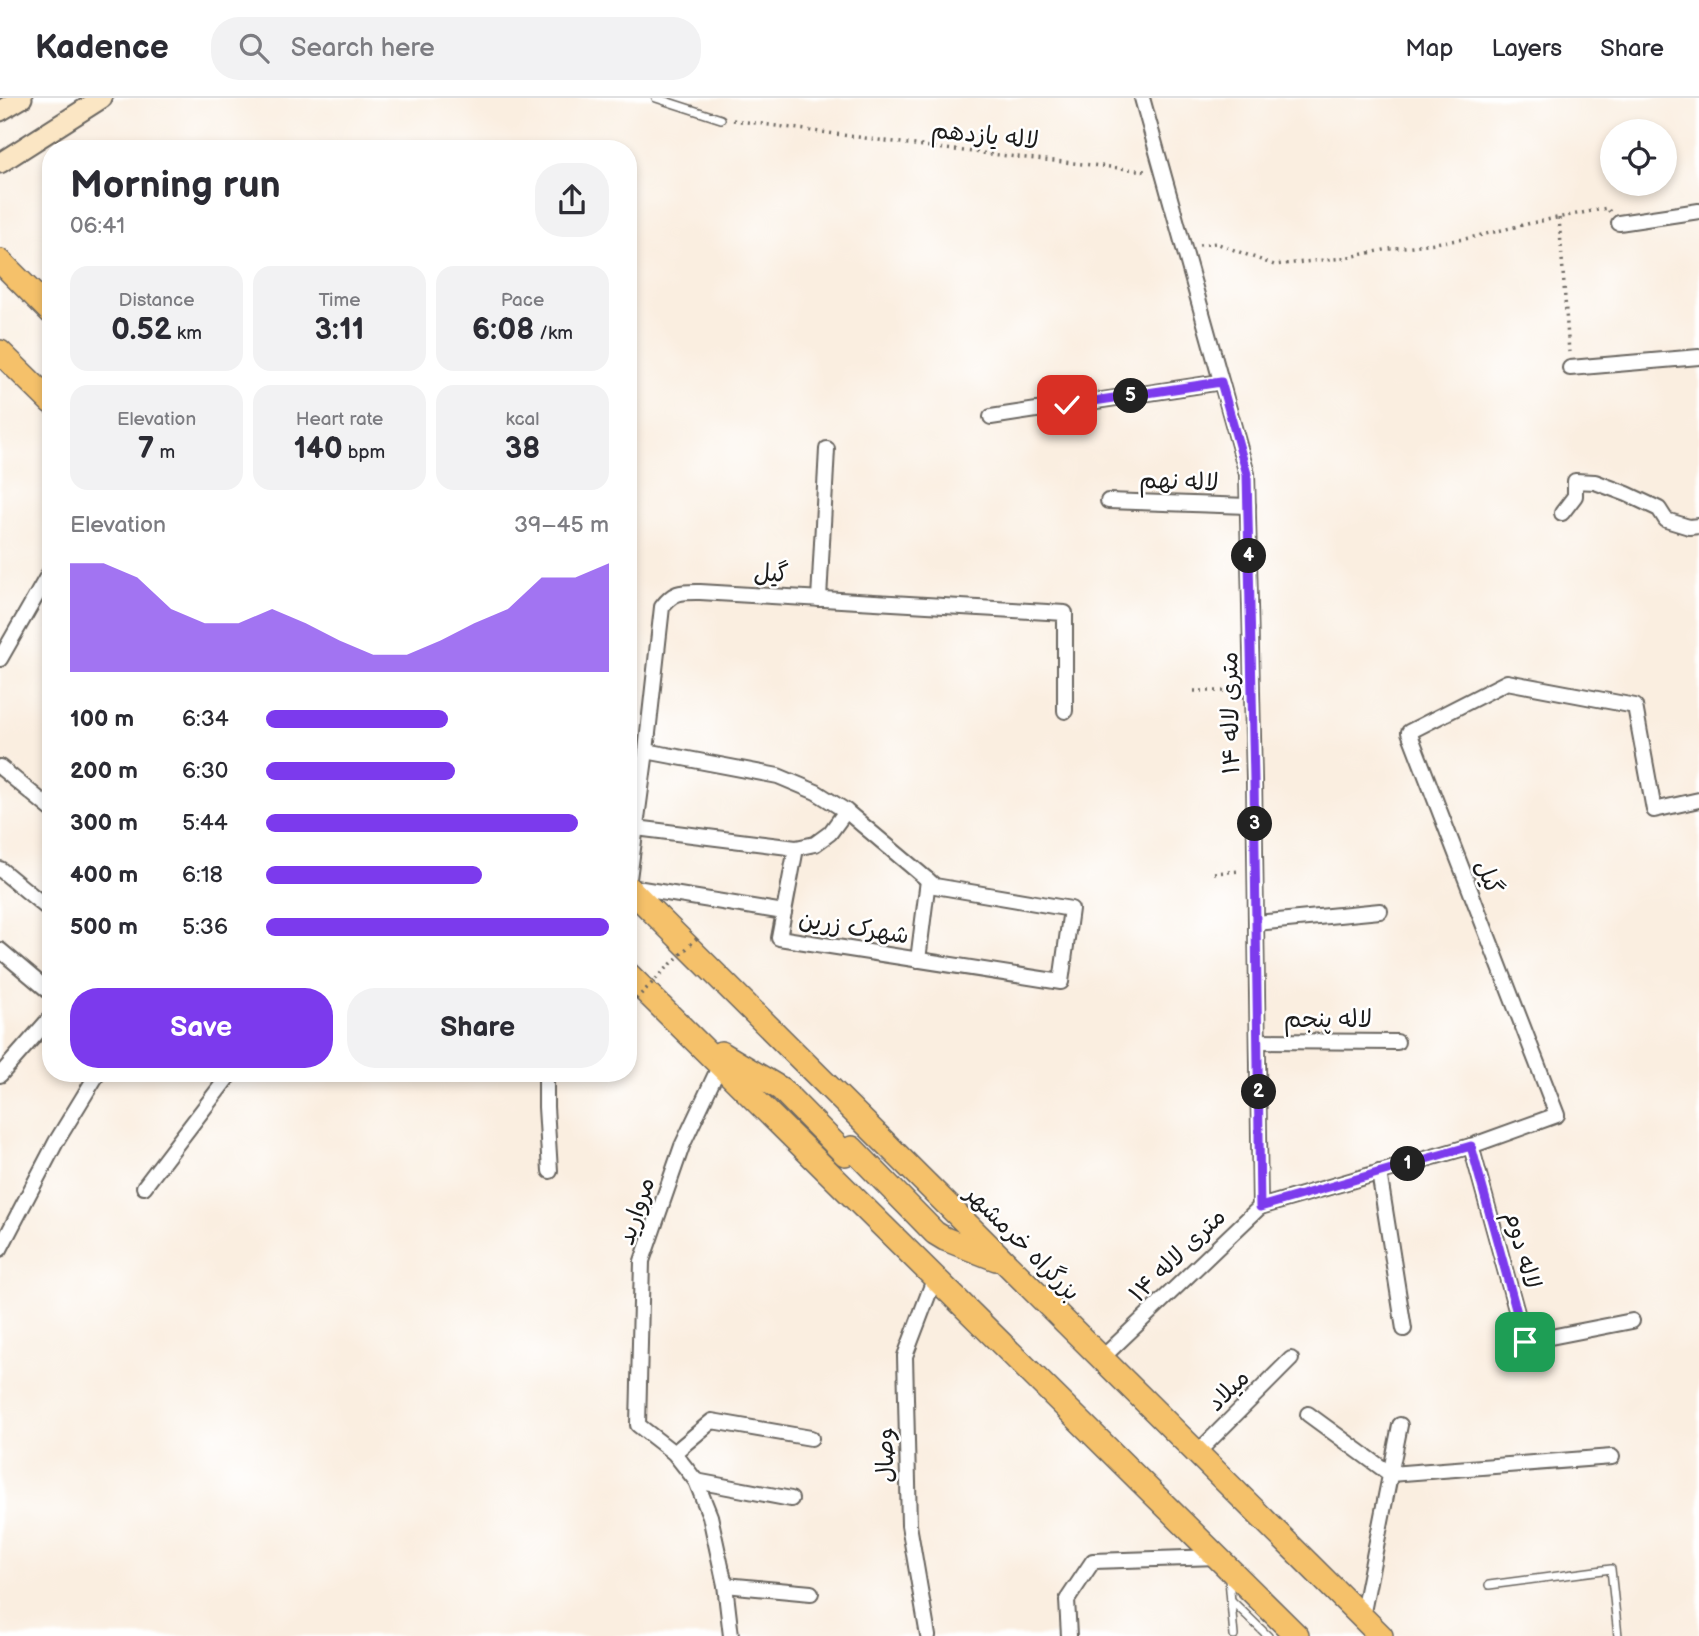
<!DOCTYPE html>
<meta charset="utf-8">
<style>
body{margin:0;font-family:"Balsamiq Sans","Playpen Sans Arabic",sans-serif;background:#f2f2f3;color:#2b2b33;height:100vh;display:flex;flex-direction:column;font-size:26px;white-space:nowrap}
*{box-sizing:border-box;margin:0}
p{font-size:23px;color:#7c7c81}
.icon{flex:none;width:38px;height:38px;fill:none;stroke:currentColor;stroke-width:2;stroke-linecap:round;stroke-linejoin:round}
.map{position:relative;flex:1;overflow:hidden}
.sheet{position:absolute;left:42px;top:42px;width:595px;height:942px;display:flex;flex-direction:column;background:#fff;border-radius:28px;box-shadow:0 4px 10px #0003}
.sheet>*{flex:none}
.buttons{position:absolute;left:1600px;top:21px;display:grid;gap:14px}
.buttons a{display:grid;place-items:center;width:77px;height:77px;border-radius:50%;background:#fff;box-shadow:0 4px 10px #0003;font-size:35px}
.pin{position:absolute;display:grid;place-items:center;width:60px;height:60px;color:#fff;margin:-30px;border-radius:14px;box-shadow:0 4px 10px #0006}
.km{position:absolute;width:35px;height:35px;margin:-18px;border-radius:50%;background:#222;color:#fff;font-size:19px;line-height:35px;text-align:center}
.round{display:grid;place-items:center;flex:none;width:74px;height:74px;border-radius:28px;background:#f2f2f3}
.summary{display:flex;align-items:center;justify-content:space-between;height:119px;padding:0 28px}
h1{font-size:38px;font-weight:700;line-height:52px}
.figures{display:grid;grid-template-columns:repeat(3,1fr);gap:10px;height:119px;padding:7px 28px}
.figures div{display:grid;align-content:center;border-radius:18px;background:#f2f2f3;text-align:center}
.figures b{font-size:30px;font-weight:700}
.figures small{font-size:19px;font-weight:400}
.figures p{font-size:19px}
.chart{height:196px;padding:14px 28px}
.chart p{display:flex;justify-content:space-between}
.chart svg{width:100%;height:126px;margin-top:7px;fill:#7c3aed;opacity:.7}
.primary-button{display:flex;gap:14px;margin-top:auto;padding:14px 28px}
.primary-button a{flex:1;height:80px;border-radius:28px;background:#7c3aed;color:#fff;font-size:28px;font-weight:700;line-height:80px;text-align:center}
.primary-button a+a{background:#f2f2f3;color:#2b2b33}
ul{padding:0 28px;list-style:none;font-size:23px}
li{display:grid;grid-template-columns:112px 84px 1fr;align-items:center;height:52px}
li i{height:18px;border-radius:9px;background:#7c3aed}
header{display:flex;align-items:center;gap:42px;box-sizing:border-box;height:98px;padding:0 35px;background:#fff;border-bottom:2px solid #e1e1e2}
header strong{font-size:33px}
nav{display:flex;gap:38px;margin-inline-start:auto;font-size:24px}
.search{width:490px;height:63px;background:#f2f2f3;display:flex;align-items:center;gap:18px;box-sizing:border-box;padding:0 24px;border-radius:28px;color:#7c7c81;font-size:26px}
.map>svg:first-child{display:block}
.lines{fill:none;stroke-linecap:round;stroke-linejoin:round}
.service-casing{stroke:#6a6661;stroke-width:10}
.minor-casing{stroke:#6a6661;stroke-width:18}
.secondary-casing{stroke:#6a6661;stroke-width:23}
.trunk-casing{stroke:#6a6661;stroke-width:26}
.path{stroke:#6a6661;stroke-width:3.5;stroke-dasharray:2 5;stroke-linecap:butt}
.service{stroke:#fff;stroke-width:7}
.minor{stroke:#fff;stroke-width:14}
.secondary{stroke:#fbe6c4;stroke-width:19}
.trunk{stroke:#f5c16b;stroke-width:23}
.path-bridge{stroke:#6a6661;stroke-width:3.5;stroke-dasharray:2 5;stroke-linecap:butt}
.route-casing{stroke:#fff;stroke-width:14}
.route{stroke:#7c3aed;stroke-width:9}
.labels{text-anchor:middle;stroke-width:5;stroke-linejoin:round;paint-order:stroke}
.street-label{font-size:24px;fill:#1c1c1c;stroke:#fff}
</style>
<header>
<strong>Kadence</strong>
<div class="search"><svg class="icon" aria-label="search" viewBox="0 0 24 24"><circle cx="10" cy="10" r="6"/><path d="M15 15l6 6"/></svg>Search here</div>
<nav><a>Map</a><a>Layers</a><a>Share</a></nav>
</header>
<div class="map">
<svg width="1699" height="1538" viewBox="0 0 1699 1538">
<rect width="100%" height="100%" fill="#fff"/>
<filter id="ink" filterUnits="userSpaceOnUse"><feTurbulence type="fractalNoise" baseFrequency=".0143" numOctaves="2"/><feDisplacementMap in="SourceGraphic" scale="14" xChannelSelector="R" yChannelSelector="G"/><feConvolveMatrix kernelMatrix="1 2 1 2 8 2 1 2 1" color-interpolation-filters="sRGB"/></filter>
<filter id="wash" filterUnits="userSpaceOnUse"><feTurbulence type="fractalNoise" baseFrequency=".00686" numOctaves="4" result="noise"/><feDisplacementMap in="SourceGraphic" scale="28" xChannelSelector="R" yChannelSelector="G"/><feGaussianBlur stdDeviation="1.57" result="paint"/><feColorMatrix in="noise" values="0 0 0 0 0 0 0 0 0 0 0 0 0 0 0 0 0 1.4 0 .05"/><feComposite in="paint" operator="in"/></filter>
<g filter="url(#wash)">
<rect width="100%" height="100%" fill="#faeee0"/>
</g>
<g filter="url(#ink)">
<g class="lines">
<g class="service-casing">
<g id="service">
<polyline points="656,0 721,21"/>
<polyline points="1229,1481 1234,1538"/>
<polyline points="1489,1487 1611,1471 1618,1538"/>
<polyline points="1231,1502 1268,1538"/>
</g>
</g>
<g class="minor-casing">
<g id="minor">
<polyline points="1619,125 1699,113"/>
<polyline points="1570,270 1699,259"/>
<polyline points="991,319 1221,284"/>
<polyline points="1108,403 1248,408"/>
<polyline points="1562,415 1575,398 1575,383 1595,384 1627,396 1659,411 1666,422 1689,429 1699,428"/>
<polyline points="819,501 827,351"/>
<polyline points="0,561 51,472"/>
<polyline points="0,669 51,711"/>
<polyline points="636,730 796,750 815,746 830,735 846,713"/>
<polyline points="0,771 51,813"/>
<path d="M 628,788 L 646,653 L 662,509 C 674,493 681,494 700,494 L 1065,515 L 1065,613"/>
<polyline points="630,789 784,814 779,840 1061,884 1071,811 935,788 846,713 816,694 778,678 646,653"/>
<polyline points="784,814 796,750"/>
<polyline points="1256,825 1380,813"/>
<polyline points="0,852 51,895"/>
<polyline points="918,862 928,782"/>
<polyline points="1258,943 1397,944"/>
<polyline points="720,967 682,1048 642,1163 638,1327 674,1355 696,1383 710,1418 725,1487 731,1538"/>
<polyline points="546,975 546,1009 550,1073"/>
<polyline points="0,977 51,919"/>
<polyline points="1471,1048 1525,1244 1632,1223"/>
<polyline points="1379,1074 1404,1231"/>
<polyline points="144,1089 231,975"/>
<polyline points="1260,1109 1471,1048 1557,1017 1409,634 1507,584 1635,608 1654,712 1699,702"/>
<polyline points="0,1151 56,1044 98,975"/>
<polyline points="1102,1260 1260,1109 1254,682 1247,376 1142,0"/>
<polyline points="1308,1316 1390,1376 1612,1359"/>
<polyline points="674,1355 712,1323 811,1340"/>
<polyline points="1197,1355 1291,1261"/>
<polyline points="696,1383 791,1401"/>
<polyline points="725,1487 811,1495"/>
<polyline points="1362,1519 1400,1327"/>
<polyline points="928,1538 909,1427 905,1258 935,1179"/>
<polyline points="1069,1538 1067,1502 1093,1463 1218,1459"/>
</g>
</g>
<g class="secondary-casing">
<g id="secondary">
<polyline points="0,13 22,0"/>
<polyline points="0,65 102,0"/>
</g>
</g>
<g class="trunk-casing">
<g id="trunk">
<polyline points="0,163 51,214"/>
<polyline points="0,254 51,304"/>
<polyline points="628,789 1381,1538"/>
<polyline points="628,876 1297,1538"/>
<polyline points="721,955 781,991 845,1056"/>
<polyline points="852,1050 935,1135 945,1141 996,1161"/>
</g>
</g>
<g class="path">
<polyline points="733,22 945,51 1146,73"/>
<polyline points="1559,120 1569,254"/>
<polyline points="1199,147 1216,145 1274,167 1344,160 1389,151 1465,141 1531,125 1607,110 1610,114"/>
<polyline points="1194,593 1236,593"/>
<polyline points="1214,775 1240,773"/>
</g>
<use href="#service" class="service"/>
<use href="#minor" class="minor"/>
<use href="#secondary" class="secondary"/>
<use href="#trunk" class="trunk"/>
<polyline class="path-bridge" points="631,906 700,837"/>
</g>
</g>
<g class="lines" filter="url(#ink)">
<g class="route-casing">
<polyline id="route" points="1067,307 1221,284 1247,376 1254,682 1260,1109 1471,1048 1525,1244"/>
</g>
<use href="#route" class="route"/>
</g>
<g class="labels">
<g class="street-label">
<text transform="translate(985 37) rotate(6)" y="8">لاله یازدهم</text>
<text transform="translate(1179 383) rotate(2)" y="8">لاله نهم</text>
<text transform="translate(771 475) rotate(3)" y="8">گیل</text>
<text transform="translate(1230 615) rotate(-91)" y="8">۱۴ متری لاله</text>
<text transform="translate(1489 779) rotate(69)" y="8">گیل</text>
<text transform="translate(854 829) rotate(9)" y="8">شهرک زرین</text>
<text x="1328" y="929">لاله پنجم</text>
<text transform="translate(636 1113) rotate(-71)" y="8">مروارید</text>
<text transform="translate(1023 1145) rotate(45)" y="8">بزرگراه خرمشهر</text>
<text transform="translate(1523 1152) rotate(75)" y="8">لاله دوم</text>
<text transform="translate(1177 1157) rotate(-44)" y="8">۱۴ متری لاله</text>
<text transform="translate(1228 1292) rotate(-45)" y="8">میلاد</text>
<text transform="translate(885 1357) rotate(-91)" y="8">وصال</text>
</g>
</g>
</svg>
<div class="buttons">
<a><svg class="icon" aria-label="locate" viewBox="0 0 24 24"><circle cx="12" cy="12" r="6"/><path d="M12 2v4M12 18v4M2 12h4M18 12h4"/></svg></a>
</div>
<div class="pin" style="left:1525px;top:1244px;background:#1e9e55"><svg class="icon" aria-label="arrive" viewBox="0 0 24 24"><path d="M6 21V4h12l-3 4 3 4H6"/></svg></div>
<div class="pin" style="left:1067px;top:307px;background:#d93025"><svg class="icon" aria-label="check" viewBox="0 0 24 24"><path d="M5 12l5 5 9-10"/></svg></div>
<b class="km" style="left:1408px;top:1066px">1</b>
<b class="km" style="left:1259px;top:994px">2</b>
<b class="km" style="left:1255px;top:726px">3</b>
<b class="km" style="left:1249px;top:458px">4</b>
<b class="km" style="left:1131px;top:298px">5</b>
<section class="sheet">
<div class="summary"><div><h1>Morning run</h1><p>06:41</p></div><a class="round"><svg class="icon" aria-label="share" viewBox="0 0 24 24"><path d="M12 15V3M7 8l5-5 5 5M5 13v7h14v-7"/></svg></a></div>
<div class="figures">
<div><p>Distance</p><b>0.52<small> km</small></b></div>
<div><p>Time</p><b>3:11</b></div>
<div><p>Pace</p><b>6:08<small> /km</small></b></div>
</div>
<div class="figures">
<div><p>Elevation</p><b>7<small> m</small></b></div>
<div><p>Heart rate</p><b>140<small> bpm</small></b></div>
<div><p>kcal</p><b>38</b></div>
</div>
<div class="chart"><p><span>Elevation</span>39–45 m</p>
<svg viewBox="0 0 160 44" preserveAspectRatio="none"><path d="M0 44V6L10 6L20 11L30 22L40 27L50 27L60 22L70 27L80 33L90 38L100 38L110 33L120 27L130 22L140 11L150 11L160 6V44z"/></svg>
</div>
<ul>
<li><b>100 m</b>6:34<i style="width:53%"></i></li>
<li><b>200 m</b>6:30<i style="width:55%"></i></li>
<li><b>300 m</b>5:44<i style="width:91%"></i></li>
<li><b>400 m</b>6:18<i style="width:63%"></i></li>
<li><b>500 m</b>5:36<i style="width:100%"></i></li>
</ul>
<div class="primary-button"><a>Save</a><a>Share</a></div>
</section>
</div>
